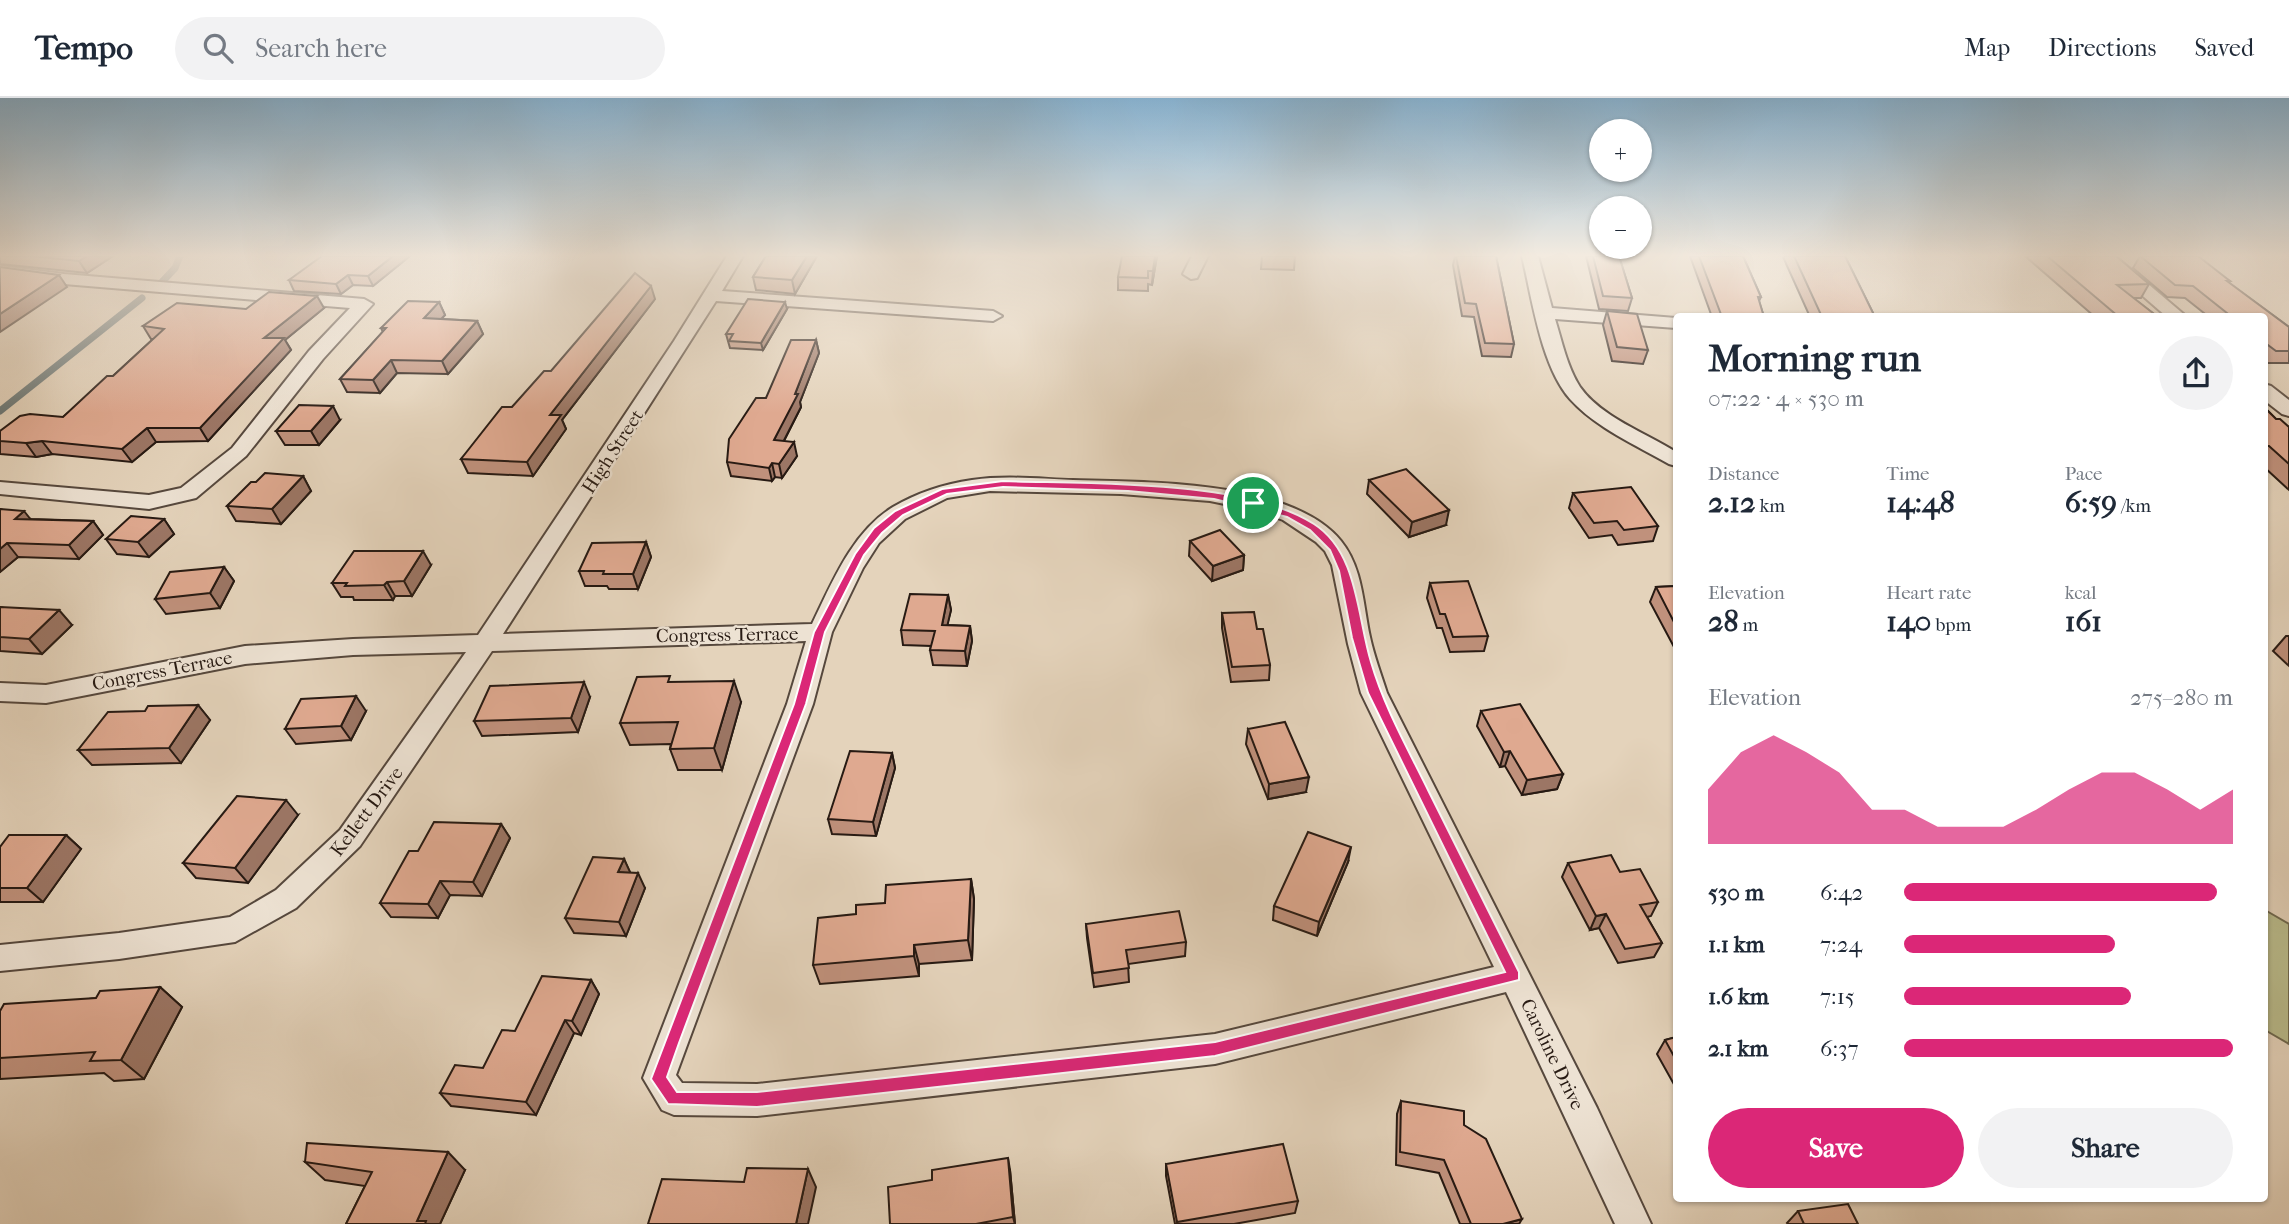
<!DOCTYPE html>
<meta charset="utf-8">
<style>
body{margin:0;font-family:"IM FELL French Canon",serif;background:#f2f2f3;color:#1f2937;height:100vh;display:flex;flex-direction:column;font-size:26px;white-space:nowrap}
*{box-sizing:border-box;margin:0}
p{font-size:23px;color:#747a83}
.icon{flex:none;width:38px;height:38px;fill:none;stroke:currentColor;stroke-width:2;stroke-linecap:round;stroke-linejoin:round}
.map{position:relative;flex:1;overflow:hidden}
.sheet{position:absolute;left:1673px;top:215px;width:595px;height:889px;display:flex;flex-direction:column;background:#fff;border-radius:7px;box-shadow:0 2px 5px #0004}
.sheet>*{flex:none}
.buttons{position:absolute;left:1589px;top:21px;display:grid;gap:14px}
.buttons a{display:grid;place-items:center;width:63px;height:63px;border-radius:50%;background:#fff;box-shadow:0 2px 5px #0004;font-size:35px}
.pin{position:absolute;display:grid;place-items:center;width:60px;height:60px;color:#fff;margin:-30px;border:4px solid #fff;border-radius:50%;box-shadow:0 2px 7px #0007}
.round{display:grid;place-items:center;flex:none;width:74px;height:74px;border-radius:37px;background:#f2f2f3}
.overview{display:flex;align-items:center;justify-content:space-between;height:119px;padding:0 35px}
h1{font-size:38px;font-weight:800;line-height:52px}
.figures{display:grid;grid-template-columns:repeat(3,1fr);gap:10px;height:119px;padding:7px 35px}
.figures div{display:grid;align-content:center}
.figures b{font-size:30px;font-weight:800}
.figures small{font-size:19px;font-weight:400}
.figures p{font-size:19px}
.chart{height:196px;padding:14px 35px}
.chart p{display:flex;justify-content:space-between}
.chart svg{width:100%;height:126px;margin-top:7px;fill:#db2777;opacity:.7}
.cta{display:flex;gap:14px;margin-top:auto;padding:14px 35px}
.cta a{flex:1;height:80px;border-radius:42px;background:#db2777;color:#fff;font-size:28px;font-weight:800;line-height:80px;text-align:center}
.cta a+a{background:#f2f2f3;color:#1f2937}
ul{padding:0 35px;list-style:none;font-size:23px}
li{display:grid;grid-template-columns:112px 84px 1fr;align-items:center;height:52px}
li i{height:18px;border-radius:9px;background:#db2777}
header{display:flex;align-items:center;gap:42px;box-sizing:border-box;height:98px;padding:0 35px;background:#fff;border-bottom:2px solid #e0e1e3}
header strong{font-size:33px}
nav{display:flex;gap:38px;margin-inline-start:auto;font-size:24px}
.search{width:490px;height:63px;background:#f2f2f3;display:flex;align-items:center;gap:18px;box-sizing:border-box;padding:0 24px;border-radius:38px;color:#747a83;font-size:26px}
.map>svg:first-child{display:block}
.green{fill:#b9bb8c;stroke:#706a50;stroke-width:2}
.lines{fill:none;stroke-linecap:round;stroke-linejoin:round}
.stream{stroke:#6b7877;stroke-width:7}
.street-casing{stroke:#56483d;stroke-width:4}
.street{fill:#ede2d3;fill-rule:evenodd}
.wall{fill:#c0917c;stroke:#271a13;stroke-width:2}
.shaded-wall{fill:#9c7665;stroke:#271a13;stroke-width:2}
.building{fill:#dfa990;stroke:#271a13;stroke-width:2}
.route{fill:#db2777;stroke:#fff;stroke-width:2;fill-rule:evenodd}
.labels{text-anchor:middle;stroke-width:5;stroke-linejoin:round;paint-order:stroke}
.street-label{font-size:19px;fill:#271a13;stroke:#ede2d3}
</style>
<header>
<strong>Tempo</strong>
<div class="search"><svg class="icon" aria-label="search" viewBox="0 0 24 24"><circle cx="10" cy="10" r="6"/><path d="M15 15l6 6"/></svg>Search here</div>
<nav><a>Map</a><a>Directions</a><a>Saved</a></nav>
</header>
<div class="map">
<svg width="2289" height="1126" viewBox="0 0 2289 1126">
<rect width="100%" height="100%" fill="#e4d3bb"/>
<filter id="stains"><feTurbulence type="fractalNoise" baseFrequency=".00286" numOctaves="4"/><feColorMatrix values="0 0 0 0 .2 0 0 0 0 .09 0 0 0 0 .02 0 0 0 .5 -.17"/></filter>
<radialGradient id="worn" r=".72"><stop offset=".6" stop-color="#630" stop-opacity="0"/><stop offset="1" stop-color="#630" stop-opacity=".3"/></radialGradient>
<polygon class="green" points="2265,812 2289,826 2289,946 2265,932"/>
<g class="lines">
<g class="stream">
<polyline points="162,184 175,170 180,158"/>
<polyline points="0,313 142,200"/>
</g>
<g class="street-casing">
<g id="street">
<path d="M 727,158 L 743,158 L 722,193 L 993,213 L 1002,218 L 993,223 L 716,203 L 503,536 L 812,526 C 832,485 852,434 893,409 C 917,395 944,386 972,382 C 1006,377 1040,381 1073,382 C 1146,384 1292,382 1341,443 C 1363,470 1363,507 1370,539 C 1374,558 1381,576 1387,595 L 1597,1010 L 1651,1126 L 1615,1126 L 1506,894 L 1215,966 L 757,1018 L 674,1017 L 662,1012 L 643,980 L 787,606 L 806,543 L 492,553 L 360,748 L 296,810 L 235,844 L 119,861 L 0,873 L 0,847 L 119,835 L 230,819 L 276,792 L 340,732 L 466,554 L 353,557 L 245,566 L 46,605 L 0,603 L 0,585 L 46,587 L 245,548 L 353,541 L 478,537 L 674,243 ZM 990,393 L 1121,396 L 1210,403 L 1259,413 L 1283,422 L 1316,444 L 1325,453 L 1332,467 L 1348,546 L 1361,595 L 1494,869 L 1215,936 L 757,986 L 682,985 L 676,977 L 813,606 L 832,534 L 863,470 L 879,445 L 905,421 L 947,400 Z"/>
<polygon points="1192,158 1208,158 1197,180 1191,181 1183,176"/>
<path d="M 1522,158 L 1538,158 L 1552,210 L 1676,220 L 1676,230 L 1555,221 C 1562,243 1567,269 1580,289 C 1601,319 1646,335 1676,354 L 1676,368 L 1669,366 C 1636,347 1596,330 1570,301 C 1541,268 1532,200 1522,158 Z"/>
<polygon points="2097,158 2115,158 2187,219 2167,219"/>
<polygon points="0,168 64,176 364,201 373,206 323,261 246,358 196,400 149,411 0,396 0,384 149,397 181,390 232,350 309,253 350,210 64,186 0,178"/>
<polygon points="2264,286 2271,288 2289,302 2289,318 2282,316 2264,302"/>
</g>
</g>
<use href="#street" class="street"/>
</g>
<g class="wall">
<polygon points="0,158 113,158 87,175 0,166"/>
<polygon points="410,158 373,188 353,187 341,196 294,193 289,182"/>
<polygon points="766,158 817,158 795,196 756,192 753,179"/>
<polygon points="1157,158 1152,187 1148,186 1148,193 1118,192 1118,179"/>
<polygon points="1262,158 1295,158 1294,172 1261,171"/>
<polygon points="1455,158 1496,158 1514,246 1511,259 1482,258 1474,219 1462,218 1453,167"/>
<polygon points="1586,158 1619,158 1632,200 1628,213 1599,211"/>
<polygon points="1690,158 1743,158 1761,199 1759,203 1764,219 1712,219"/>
<polygon points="1784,158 1845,158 1875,219 1810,219 1783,159"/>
<polygon points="2025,158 2087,158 2149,186 2141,200 2133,200 2158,219 2095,219"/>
<polygon points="2140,158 2230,183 2229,185 2289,229 2289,265 2267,265 2264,264 2264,219 2209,219 2185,200 2167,199 2133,170"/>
<polygon points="655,201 562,322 566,331 533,378 468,375 461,361 512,309 551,273"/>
<polygon points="439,204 445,217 441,221 477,223 483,236 448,276 397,275 380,295 347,294 340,281 383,234 381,230"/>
<polygon points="324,210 285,242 291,252 208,343 156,344 132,364 52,356 36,359 0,356 0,333 63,319 113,278 153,241 151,241 143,228 246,211"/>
<polygon points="787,211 763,252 730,250 726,236"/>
<polygon points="1607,213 1648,252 1643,266 1612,263 1603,227"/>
<polygon points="816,242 819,255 800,304 801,309 784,343 797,358 782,380 775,379 772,383 731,378 727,364 766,300"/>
<polygon points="2264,309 2276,321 2289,329 2289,392 2264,369"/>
<polygon points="340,322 319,347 285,347 276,333"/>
<polygon points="303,378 311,393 281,426 236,423 227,408 256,384"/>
<polygon points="1369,382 1446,427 1409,439 1367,396"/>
<polygon points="1573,395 1658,428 1653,443 1618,447 1612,437 1589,440 1569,410"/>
<polygon points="0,411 31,421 93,423 103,437 79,461 18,459 0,474"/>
<polygon points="164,421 174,436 149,459 117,456 106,441"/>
<polygon points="1190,443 1244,457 1243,472 1212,483 1189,458"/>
<polygon points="646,444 651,459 638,491 609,491 607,488 585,488 579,473"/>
<polygon points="431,467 412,498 395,498 393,502 354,502 353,499 341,499 332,485"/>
<polygon points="224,469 234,483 220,510 166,516 155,501"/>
<polygon points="1430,485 1488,538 1484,553 1450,554 1442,530 1437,530 1427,500"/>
<polygon points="1676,488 1676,549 1674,549 1650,504 1656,489"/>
<polygon points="948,497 951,512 947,527 970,528 972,543 967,568 933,567 930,552 931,548 903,547 901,532"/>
<polygon points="0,509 72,527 42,556 0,553"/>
<polygon points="1222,515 1257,531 1270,567 1269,582 1231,584 1222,530"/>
<polygon points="2286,538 2289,538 2289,568 2273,553"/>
<polygon points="672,584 741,604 722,672 678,672 670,651 671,646 630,647 620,625"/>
<polygon points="590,599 578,634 482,638 474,623"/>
<polygon points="198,607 210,622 181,665 92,667 78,652"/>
<polygon points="366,613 351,642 296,646 285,631"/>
<polygon points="1481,613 1563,676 1557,691 1522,697 1505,668 1500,669 1477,628"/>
<polygon points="1248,631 1306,694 1268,701 1246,646"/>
<polygon points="892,655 895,670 876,738 832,736 828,721"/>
<polygon points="298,717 248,785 196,780 183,765"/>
<polygon points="501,726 510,740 482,798 450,797 438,820 391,819 380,805 418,753"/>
<polygon points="66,737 81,751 43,804 0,804 0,749"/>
<polygon points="624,761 630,775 645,790 626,838 574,835 565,820"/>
<polygon points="1348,764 1317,838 1273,822 1274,808"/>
<polygon points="1568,765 1620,774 1658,804 1651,818 1647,819 1662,845 1654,859 1618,865 1599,830 1590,832 1562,779"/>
<polygon points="971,781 974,801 972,862 919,866 919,878 820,886 813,867 856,816 885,805"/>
<polygon points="1086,826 1186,844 1185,858 1128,866 1129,884 1094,889 1087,840"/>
<polygon points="591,882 599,896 581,937 574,935 536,1017 451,1008 440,995 483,970 515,933"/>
<polygon points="160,889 182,909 144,981 114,983 104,975 0,981 0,913 96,900"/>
<polygon points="1676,939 1676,990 1657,956 1665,942"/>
<polygon points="1401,1003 1519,1126 1460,1126 1439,1075 1396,1067 1397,1016"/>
<polygon points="305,1064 465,1072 440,1126 346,1126 365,1088 325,1082"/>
<polygon points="1166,1066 1298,1103 1295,1115 1234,1126 1175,1126 1166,1078"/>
<polygon points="1010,1072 1015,1126 890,1126"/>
<polygon points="1798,1113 1858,1126 1788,1126 1787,1125"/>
</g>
<g class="shaded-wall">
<polygon points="87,158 113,158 87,175 79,163"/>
<polygon points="393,158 410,158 373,188 368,178"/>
<polygon points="807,158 817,158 795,196 792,182"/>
<polygon points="1155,158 1157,158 1152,187 1153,173"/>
<polygon points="59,177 67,189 0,234 0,216"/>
<polygon points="348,177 353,187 341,196 336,186"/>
<polygon points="651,188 655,201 562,322 566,331 533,378 527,364 550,317"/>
<polygon points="317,198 324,210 285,242 291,252 208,343 200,330 264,240"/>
<polygon points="439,204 445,217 430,233 424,220"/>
<polygon points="785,204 787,211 763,252 761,245"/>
<polygon points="477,223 483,236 448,276 442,263"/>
<polygon points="816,242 819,255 800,304 801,309 777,356 774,342 795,296"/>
<polygon points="391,262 397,275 380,295 373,282"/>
<polygon points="333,308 340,322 319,347 311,333"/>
<polygon points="147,330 156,344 132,364 122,351"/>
<polygon points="42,343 52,356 36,359 26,345"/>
<polygon points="794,344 797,358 782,380 779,366"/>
<polygon points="772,365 775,379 772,383 769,370"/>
<polygon points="303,378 311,393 281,426 272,411"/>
<polygon points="1449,412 1446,427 1409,439 1412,424"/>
<polygon points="24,413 35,427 15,421"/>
<polygon points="164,421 174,436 149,459 138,444"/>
<polygon points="93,423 103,437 79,461 69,447"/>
<polygon points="646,444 651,459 638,491 633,476"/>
<polygon points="7,445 18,459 0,474 0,451"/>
<polygon points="423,453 431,467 412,498 404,483"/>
<polygon points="1244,457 1243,472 1212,483 1213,468"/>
<polygon points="224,469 234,483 220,510 210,495"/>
<polygon points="387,484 395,498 393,502 384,487"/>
<polygon points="948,497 951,512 944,542 942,527"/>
<polygon points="59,512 72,527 42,556 29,541"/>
<polygon points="970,528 972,543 967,568 965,553"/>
<polygon points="734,583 741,604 722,672 714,650"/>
<polygon points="584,584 590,599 578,634 571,620"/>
<polygon points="356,598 366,613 351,642 341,628"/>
<polygon points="198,607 210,622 181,665 169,650"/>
<polygon points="1510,653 1505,668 1500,669 1504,654"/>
<polygon points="892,655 895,670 876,738 873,724"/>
<polygon points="1563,676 1557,691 1522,697 1527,682"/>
<polygon points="1309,679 1306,694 1268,701 1269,686"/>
<polygon points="286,702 298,717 248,785 235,770"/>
<polygon points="501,726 510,740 482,798 473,784"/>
<polygon points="66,737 81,751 43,804 27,790"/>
<polygon points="1351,749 1348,764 1317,838 1319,824"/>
<polygon points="624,761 631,776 618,774"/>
<polygon points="638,775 645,790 626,838 619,824"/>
<polygon points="971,781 974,801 972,862 968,842"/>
<polygon points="440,783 450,797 438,820 428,806"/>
<polygon points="1606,816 1599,830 1590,832 1596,818"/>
<polygon points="914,847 919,866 919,878 914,858"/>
<polygon points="591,882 599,896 581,937 572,923"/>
<polygon points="160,889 182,909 144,981 121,962"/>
<polygon points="565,922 574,935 536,1017 526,1004"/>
<polygon points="448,1054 465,1072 440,1126 420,1126 417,1123"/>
<polygon points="1008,1060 1010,1072 1015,1126 1013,1119"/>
<polygon points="808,1071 816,1089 808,1126 796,1126"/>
<polygon points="1522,1121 1519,1126 1503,1126"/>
</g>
<g class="building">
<polygon points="31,158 87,158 79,163"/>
<polygon points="322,158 393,158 368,178 348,177 336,186 289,182"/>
<polygon points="766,158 807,158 792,182 753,179"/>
<polygon points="1122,158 1155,158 1153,173 1148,173 1148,180 1118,179"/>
<polygon points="1456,158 1496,158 1514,246 1485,245 1476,206 1465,205"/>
<polygon points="1593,158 1619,158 1632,200 1603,198"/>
<polygon points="1699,158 1743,158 1761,199 1758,199 1764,219 1722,219"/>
<polygon points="1794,158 1845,158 1875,219 1822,219"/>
<polygon points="2047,158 2116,158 2149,186 2117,187 2158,219 2119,219"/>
<polygon points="2140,158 2198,158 2230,183 2227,183 2289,229 2289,253 2276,253 2264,244 2264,219 2232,219 2193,188 2175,187"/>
<polygon points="0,169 59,177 0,216"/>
<polygon points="635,175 651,188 550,317 561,317 527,364 461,361 502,309 512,309 544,273 551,273"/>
<polygon points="269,194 317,198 264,240 284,240 200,330 147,330 122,351 42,343 26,345 0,343 0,333 20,318 30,316 63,319 107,278 113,278 164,231 143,228 177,205 246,211"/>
<polygon points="748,201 785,204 761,245 729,243 733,236 726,236"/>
<polygon points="408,203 439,204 424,220 477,223 442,263 391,262 373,282 340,281 386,230 381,230"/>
<polygon points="1607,213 1637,216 1648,252 1617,249"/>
<polygon points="791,242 816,242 795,296 798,296 774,342 794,344 779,366 772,365 769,370 727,364 729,341 756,300 766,300"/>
<polygon points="299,307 333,308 311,333 276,333"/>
<polygon points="2264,309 2276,321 2280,321 2289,329 2289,366 2269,348 2264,348"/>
<polygon points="1406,371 1449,412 1412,424 1369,382"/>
<polygon points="265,375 303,378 272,411 227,408 251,384 256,384"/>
<polygon points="1631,389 1658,428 1624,432 1617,423 1594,425 1573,395"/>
<polygon points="0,411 24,413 15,421 93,423 69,447 7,445 0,451"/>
<polygon points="131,418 164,421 138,444 106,441"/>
<polygon points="1220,432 1244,457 1213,468 1190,443"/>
<polygon points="646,444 633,476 603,476 604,473 579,473 592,445"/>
<polygon points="354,453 423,453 404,483 387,484 384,487 345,488 347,485 332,485"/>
<polygon points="224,469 210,495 155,501 170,474"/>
<polygon points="1468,483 1488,538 1453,539 1445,516 1440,516 1430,485"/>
<polygon points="1676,488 1676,528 1656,489"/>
<polygon points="910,496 948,497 942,527 970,528 965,553 930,552 935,533 901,532"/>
<polygon points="0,509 59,512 29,541 0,539"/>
<polygon points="1254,514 1257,531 1263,531 1270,567 1232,569 1222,515"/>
<polygon points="670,578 668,584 734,583 714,650 670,651 678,624 620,625 637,579"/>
<polygon points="584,584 571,620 474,623 490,588"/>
<polygon points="356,598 341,628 285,631 301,601"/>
<polygon points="1520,606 1563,676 1527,682 1510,653 1504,654 1481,613"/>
<polygon points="198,607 169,650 78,652 108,614 145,613 148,608"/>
<polygon points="1285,624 1309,679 1269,686 1248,631"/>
<polygon points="850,653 892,655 873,724 828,721"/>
<polygon points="237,698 286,702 235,770 183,765"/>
<polygon points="434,724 501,726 473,784 440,783 428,806 380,805 409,753 418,753"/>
<polygon points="1308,734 1351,749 1319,824 1274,808"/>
<polygon points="9,737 66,737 27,790 0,790 0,749"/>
<polygon points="1611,757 1620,774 1640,771 1658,804 1640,807 1662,845 1625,851 1606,816 1596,818 1568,765"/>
<polygon points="593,759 624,761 618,774 638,775 619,824 565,820"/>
<polygon points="971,781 968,842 914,847 914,858 813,867 818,820 856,816 856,807 885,805 886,787"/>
<polygon points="1179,813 1186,844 1126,852 1129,870 1093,875 1086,826"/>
<polygon points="542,878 591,882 572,923 565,922 526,1004 440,995 455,967 483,970 502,932 515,933"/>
<polygon points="160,889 121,962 90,963 95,954 0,960 0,913 4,906 96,900 100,893"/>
<polygon points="1676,939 1676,962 1665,942"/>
<polygon points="1401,1003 1464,1013 1464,1027 1486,1041 1522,1121 1503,1126 1471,1126 1444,1062 1400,1054"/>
<polygon points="307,1045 448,1054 417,1123 426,1123 425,1126 346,1126 372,1074 305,1064"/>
<polygon points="1283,1046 1298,1103 1177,1124 1166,1066"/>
<polygon points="1008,1060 1013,1119 976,1126 890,1126 888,1089 932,1082 932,1072"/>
<polygon points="747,1070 808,1071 796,1126 648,1126 662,1081 744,1084"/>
<polygon points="1848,1106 1858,1126 1804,1126 1798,1113"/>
</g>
<linearGradient id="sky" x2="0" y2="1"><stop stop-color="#88b5d5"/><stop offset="0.5" stop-color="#f3ebe0"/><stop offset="1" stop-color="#f3ebe0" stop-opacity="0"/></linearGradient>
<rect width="2289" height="315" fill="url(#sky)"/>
<path class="route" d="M 1003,383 C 1087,386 1244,381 1314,426 C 1358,454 1357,518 1371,564 C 1384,609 1408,651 1429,694 C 1459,754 1489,814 1519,874 L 1519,882 L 1215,958 L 757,1009 L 668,1006 L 651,981 L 794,606 L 814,534 L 855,456 L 874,430 L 895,413 L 942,391 ZM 1003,389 L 1128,393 L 1214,401 L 1287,419 L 1310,432 L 1330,452 L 1339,473 L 1352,540 L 1368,595 L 1505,874 L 1215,944 L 757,994 L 677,994 L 667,979 L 679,945 L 806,606 L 825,534 L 864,457 L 882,435 L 903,417 L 947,396 Z"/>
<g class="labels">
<g class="street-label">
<text transform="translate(612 353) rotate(-57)" y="7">High Street</text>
<text transform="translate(727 536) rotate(-1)" y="7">Congress Terrace</text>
<text transform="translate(162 572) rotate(-11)" y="7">Congress Terrace</text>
<text transform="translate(366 713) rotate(-53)" y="7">Kellett Drive</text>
<text transform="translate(1553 956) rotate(64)" y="7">Caroline Drive</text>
</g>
</g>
<rect width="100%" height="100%" filter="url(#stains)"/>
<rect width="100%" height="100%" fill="url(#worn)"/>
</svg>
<div class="buttons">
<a>+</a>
<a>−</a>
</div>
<div class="pin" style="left:1253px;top:405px;background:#1e9e55"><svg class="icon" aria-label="arrive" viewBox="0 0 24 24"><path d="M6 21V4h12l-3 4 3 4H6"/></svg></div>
<section class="sheet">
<div class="overview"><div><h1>Morning run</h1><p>07:22 · 4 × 530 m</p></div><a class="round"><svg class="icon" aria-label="share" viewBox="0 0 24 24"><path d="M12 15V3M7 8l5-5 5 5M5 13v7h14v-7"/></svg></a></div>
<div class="figures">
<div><p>Distance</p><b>2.12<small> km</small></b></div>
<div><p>Time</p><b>14:48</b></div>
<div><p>Pace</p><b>6:59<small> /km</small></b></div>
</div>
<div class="figures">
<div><p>Elevation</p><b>28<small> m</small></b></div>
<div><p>Heart rate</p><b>140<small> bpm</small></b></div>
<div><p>kcal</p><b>161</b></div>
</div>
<div class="chart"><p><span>Elevation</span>275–280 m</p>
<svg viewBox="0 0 160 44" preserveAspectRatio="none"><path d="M0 44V25L10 12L20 6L30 12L40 19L50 32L60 32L70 38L80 38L90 38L100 32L110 25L120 19L130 19L140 25L150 32L160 25V44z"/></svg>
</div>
<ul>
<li><b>530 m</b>6:42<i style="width:95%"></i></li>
<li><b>1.1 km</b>7:24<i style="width:64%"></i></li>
<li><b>1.6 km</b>7:15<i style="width:69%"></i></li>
<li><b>2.1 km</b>6:37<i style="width:100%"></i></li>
</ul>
<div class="cta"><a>Save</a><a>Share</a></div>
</section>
</div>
